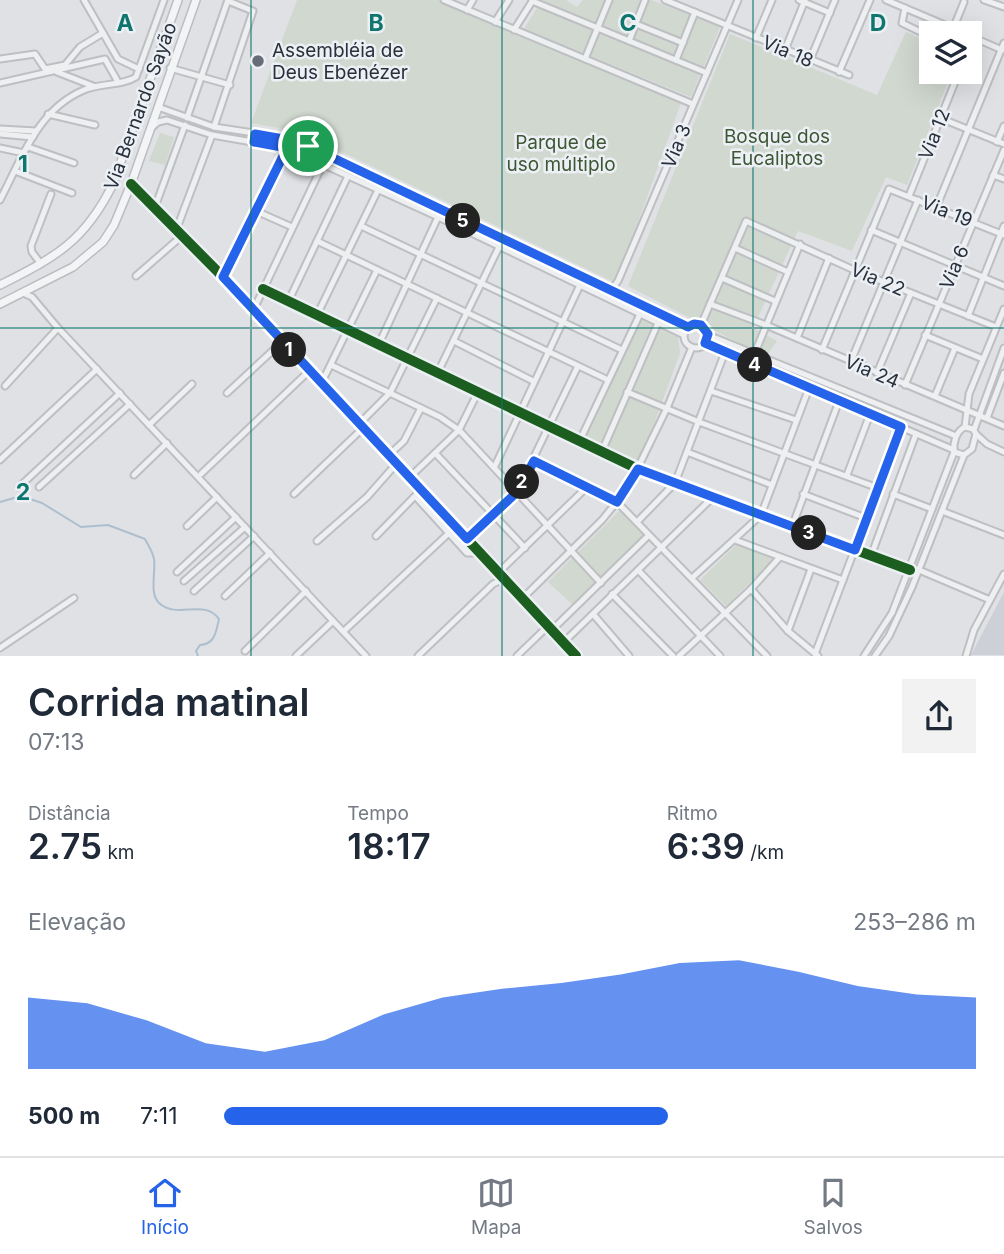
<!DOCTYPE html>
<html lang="pt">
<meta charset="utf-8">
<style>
body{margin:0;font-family:Inter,sans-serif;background:#f2f2f3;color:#1f2937;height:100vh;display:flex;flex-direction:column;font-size:26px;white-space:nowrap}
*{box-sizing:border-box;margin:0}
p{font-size:23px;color:#747a83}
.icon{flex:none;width:38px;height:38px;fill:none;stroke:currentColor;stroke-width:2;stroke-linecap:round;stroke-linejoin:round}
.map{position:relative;height:656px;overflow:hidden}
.details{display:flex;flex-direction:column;background:#fff;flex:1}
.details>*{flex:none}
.tools{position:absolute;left:919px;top:21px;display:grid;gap:14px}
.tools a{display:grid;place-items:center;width:63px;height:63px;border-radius:0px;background:#fff;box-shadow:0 7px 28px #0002;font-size:35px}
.pin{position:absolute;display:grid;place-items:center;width:60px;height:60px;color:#fff;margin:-30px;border:4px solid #fff;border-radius:50%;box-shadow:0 2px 7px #0007}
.km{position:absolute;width:35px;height:35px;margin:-18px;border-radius:50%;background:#222;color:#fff;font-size:19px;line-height:35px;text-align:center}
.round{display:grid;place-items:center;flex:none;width:74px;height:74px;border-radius:0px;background:#f2f2f3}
.overview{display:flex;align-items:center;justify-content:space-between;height:119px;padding:0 28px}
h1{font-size:38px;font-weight:600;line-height:52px}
.metrics{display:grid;grid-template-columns:repeat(3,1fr);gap:10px;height:119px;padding:7px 28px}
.metrics div{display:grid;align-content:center}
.metrics b{font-size:35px;font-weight:600}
.metrics small{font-size:19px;font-weight:400}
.metrics p{font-size:19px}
.chart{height:196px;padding:14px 28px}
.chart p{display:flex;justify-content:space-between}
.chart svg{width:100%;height:126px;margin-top:7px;fill:#2563eb;opacity:.7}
ul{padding:0 28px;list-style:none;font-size:23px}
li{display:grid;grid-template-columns:112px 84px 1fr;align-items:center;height:52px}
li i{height:18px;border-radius:9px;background:#2563eb}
.dock{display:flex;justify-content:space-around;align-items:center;height:98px;border-top:2px solid #e0e1e3;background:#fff;font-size:19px;color:#747a83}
.dock a{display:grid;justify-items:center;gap:4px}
.dock .selected{color:#2563eb}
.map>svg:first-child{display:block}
.built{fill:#cdd1d7}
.green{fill:#d0d8cf}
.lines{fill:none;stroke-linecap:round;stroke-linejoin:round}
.stream{stroke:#adbfce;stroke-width:2}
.minor-casing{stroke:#bdbfc2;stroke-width:9}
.major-casing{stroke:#bbbec1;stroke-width:10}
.minor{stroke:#eeeff1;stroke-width:5}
.major{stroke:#f3f4f5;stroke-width:7}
.cycleway-casing{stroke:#ecf0f4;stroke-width:15}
.cycleway{stroke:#1b5e20;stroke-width:10}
.route-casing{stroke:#fff;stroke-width:14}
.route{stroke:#2563eb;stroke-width:9}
.grid{fill:none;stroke:#0f766e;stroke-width:2;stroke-opacity:0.55}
.poi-dot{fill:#676e77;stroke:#ecf0f4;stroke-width:2.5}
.labels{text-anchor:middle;stroke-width:5;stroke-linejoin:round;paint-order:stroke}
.poi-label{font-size:19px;fill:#27303c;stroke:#ecf0f4;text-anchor:start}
.street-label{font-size:19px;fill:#27303c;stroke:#ecf0f4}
.park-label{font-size:19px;fill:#3d5735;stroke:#ecf0f4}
.grid-label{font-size:23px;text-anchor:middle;font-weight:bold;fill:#0f766e;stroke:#ecf0f4;stroke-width:5;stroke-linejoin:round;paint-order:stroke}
</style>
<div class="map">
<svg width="1004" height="656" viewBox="0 0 1004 656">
<rect width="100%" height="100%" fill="#dfe1e4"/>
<polygon class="built" points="1004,592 1004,655 971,655"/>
<g class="green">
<polygon points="297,0 439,0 681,103 616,283 300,132 251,123"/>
<polygon points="542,0 566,0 577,7 583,0 651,0 720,27 691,97 524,29"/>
<polygon points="906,32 931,43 931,72 952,72 907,185 886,177 852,251 798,231 753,328 777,341 766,357 628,286 730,34 877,95"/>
<polygon points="160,133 174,137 165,165 149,161"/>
<polygon points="641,319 678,337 680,353 640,462 586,437"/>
<polygon points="621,509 645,534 573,605 548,582"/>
<polygon points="737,544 772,557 772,561 726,606 700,580"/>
</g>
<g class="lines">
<path class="stream" d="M 0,502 L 21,496 L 42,503 L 81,527 L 108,525 L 145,539 C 148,545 153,552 154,559 C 156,571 149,594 159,603 C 178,620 204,598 219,619 C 216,632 215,644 200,645 L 196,651 L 198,656"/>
<g class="minor-casing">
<g id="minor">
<polyline points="84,0 118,59 139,69"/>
<polyline points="444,0 693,104"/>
<polyline points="665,0 849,75"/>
<polyline points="799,0 830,13"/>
<polyline points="886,0 964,33"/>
<polyline points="984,0 1004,7"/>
<polyline points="532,1 707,73"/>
<polyline points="905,8 902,23 931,37"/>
<polyline points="467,10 473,0"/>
<polyline points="495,22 509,0"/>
<polyline points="636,24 683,43"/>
<polyline points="953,29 964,2"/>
<polyline points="514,30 533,0"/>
<polyline points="970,36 1002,50"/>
<polyline points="756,38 772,0"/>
<polyline points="629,41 645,0"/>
<polyline points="785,50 805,0"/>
<polyline points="0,59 35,54 45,69 65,65 80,47 103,33"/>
<polyline points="585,59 609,0"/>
<polyline points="676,60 695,12"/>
<polyline points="810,60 835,0"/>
<polyline points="170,68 230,85"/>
<polyline points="57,72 93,86"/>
<polyline points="839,72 870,0"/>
<polyline points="0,83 105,59 118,82"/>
<polyline points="158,107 214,127 274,136 308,146 688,327"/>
<polyline points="48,114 95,125"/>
<polyline points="187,118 228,0"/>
<polyline points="940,118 1004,144"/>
<polyline points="214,127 253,11 228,1"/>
<polyline points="151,128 158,122 167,120 212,135 287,148 438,217 684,335"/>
<polyline points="0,129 36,131"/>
<polyline points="0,134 33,137"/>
<polyline points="997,142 1004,126"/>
<polyline points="28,147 74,163"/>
<polyline points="0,148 24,153"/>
<polyline points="15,171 72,193"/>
<polyline points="993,175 1004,179"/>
<polyline points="131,184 223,277 576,656"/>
<polyline points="909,196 959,72"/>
<path d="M 0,200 C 22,158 38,109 84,90 C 100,83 122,86 136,77 L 164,0"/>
<polyline points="155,207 185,125"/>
<polyline points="936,208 1004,43"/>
<polyline points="256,211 292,227"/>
<polyline points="361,226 622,350"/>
<polyline points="177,228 212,135"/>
<polyline points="871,230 1004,286"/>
<polyline points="317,241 608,380"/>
<polyline points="735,248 788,272"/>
<polyline points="41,264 32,252 31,246 51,194"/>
<polyline points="136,276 183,235"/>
<polyline points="223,277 287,148"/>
<polyline points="722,278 775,301"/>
<polyline points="263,289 638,469 910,570"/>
<polyline points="611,290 618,281 738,0"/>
<polyline points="23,293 32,297 58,328 366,656"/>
<polyline points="289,300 348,176"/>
<polyline points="710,304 766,325 1004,426"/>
<polyline points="253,311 323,164"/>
<polyline points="317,315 378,190"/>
<polyline points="968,316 1004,226"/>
<circle cx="696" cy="336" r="12"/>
<polyline points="701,325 746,221 854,270 996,327"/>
<polyline points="708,335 956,436"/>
<polyline points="925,335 983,359"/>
<polyline points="797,338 829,258"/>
<polyline points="454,341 533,381"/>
<polyline points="705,343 954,450"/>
<polyline points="379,344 438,217"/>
<polyline points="822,350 889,189 1004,235"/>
<polyline points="754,355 800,244"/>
<polyline points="851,361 918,200"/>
<polyline points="331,365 440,417 459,430 601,583"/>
<polyline points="438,372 499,247"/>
<polyline points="877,373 911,293"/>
<polyline points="321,384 377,270"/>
<polyline points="905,385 1004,150"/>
<polyline points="5,386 58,328"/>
<polyline points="711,391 796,420"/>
<polyline points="627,392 699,422 878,488"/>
<polyline points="227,393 282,342"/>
<polyline points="935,396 955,348"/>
<polyline points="987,418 1004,373"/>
<polyline points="359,424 390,393 437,298"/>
<polyline points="149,425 192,384"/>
<polyline points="965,427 969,394 1004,309"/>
<path d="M 965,427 L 973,429 L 976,434 L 972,449 L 964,455 L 954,452 C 953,443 956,431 965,427 Z"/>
<polyline points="974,430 1004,348"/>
<polyline points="976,434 987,444 1004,452"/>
<polyline points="580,440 640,314"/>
<polyline points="602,451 658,323"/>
<polyline points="687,452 772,485"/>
<polyline points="436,454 525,548"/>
<polyline points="389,455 404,441 421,408"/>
<polyline points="0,460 97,369"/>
<polyline points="534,461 617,502 767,656"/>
<polyline points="495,466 580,285"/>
<polyline points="201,474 309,371"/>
<polyline points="134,475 167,443"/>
<polyline points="847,475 870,414"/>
<polyline points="410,477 459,430 478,392"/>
<polyline points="19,487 120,393"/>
<polyline points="39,487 130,404"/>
<polyline points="294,494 363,428"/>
<polyline points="803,494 866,518"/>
<polyline points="893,494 932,509"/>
<polyline points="416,497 467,553 480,553"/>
<polyline points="942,511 1004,535"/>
<polyline points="637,522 675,483 725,352"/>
<polyline points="187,526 217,497"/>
<polyline points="792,527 839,401"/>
<polyline points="376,536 417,494"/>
<polyline points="467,539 517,492 578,366"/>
<polyline points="735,540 843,580"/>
<polyline points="317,541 367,497 397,463"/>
<polyline points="871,556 916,434"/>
<polyline points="638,570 720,656"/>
<polyline points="919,570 990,600"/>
<polyline points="177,572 236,517"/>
<polyline points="498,573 587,487"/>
<polyline points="692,578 761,515 809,388"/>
<polyline points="184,581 245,527"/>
<polyline points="751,589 788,631 818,656"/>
<polyline points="194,591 254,536"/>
<polyline points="612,594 673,656"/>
<polyline points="225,596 270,553"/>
<polyline points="522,599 602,520 628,488 667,408 692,347"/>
<polyline points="593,614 629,656"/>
<polyline points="552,630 649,535"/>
<polyline points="344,631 449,533"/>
<polyline points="788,631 811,569"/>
<polyline points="564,642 713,497"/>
<polyline points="0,648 74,598"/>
<polyline points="245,651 306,591"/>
<polyline points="815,654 901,427"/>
<polyline points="296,656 333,621"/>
<polyline points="418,656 493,584 504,579"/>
<polyline points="517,656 548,626"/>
<polyline points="679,656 751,589 780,557"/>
<polyline points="864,656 892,613 954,452"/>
<polyline points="875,656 889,636 912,587 964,455"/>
<polyline points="966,656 974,630 1004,574"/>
</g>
</g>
<g class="major-casing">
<g id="major">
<path d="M 0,285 C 56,257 85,241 113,184 L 178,0"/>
<polyline points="0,304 73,267 103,242 114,225 131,184 196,0"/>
</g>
</g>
<use href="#minor" class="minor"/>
<use href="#major" class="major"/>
<g class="cycleway-casing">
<g id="cycleway">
<polyline points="131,184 223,277 576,656"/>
<polyline points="263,289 638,469 910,570"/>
</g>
</g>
<use href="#cycleway" class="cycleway"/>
</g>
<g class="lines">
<g class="route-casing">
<polygon id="route" points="255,134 289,140 308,146 688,327 694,324 701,325 708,334 705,343 901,427 855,550 638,469 617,502 534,461 517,492 467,539 223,277 287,148 254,142"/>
</g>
<use href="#route" class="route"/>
</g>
<path class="grid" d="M 251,0 L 251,656M 502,0 L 502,656M 753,0 L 753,656M 0,328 L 1004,328"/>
<circle class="poi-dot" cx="258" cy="61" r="7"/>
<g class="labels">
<g class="poi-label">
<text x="272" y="57">Assembléia de<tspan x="272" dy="22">Deus Ebenézer</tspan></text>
</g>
<g class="street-label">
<text transform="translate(788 51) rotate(23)" y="7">Via 18</text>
<text transform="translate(140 106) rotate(-70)" y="7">Via Bernardo Sayão</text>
<text transform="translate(934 134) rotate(-68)" y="7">Via 12</text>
<text transform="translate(676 146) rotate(-67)" y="7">Via 3</text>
<text transform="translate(947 211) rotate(22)" y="7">Via 19</text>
<text transform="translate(954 267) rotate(-67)" y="7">Via 6</text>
<text transform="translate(878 279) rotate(23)" y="7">Via 22</text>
<text transform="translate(872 371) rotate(23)" y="7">Via 24</text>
</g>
<g class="park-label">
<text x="777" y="143">Bosque dos<tspan x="777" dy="22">Eucaliptos</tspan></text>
<text x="561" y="149">Parque de<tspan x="561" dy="22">uso múltiplo</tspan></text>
</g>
</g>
<g class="grid-label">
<text x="125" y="31">A</text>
<text x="376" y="31">B</text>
<text x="628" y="31">C</text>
<text x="878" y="31">D</text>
<text x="23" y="172">1</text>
<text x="23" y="500">2</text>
</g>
</svg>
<div class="tools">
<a><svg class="icon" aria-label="layers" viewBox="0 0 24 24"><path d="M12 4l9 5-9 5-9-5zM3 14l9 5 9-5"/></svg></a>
</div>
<div class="pin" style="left:308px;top:146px;background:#1e9e55"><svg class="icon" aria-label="arrive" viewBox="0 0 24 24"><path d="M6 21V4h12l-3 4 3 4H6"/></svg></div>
<b class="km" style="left:289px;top:350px">1</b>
<b class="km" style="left:522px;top:482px">2</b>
<b class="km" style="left:809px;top:533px">3</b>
<b class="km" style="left:755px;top:365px">4</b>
<b class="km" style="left:463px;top:221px">5</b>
</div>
<section class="details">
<div class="overview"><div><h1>Corrida matinal</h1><p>07:13</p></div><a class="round"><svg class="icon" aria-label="share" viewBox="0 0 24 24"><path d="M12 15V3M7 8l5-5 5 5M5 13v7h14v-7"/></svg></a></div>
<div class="metrics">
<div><p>Distância</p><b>2.75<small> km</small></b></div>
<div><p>Tempo</p><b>18:17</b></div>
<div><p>Ritmo</p><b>6:39<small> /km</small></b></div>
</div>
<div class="chart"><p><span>Elevação</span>253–286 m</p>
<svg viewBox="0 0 160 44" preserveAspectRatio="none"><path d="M0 44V19L10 21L20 27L30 35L40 38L50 34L60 25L70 19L80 16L90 14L100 11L110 7L120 6L130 10L140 15L150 18L160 19V44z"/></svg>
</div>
<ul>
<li><b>500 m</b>7:11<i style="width:59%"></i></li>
</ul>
</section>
<nav class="dock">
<a class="selected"><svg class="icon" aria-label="home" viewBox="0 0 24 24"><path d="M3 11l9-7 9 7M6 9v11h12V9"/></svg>Início</a>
<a><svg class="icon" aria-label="map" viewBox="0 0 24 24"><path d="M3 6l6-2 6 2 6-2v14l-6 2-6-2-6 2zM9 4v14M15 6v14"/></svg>Mapa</a>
<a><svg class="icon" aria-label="saved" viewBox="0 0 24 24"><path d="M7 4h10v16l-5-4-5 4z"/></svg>Salvos</a>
</nav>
